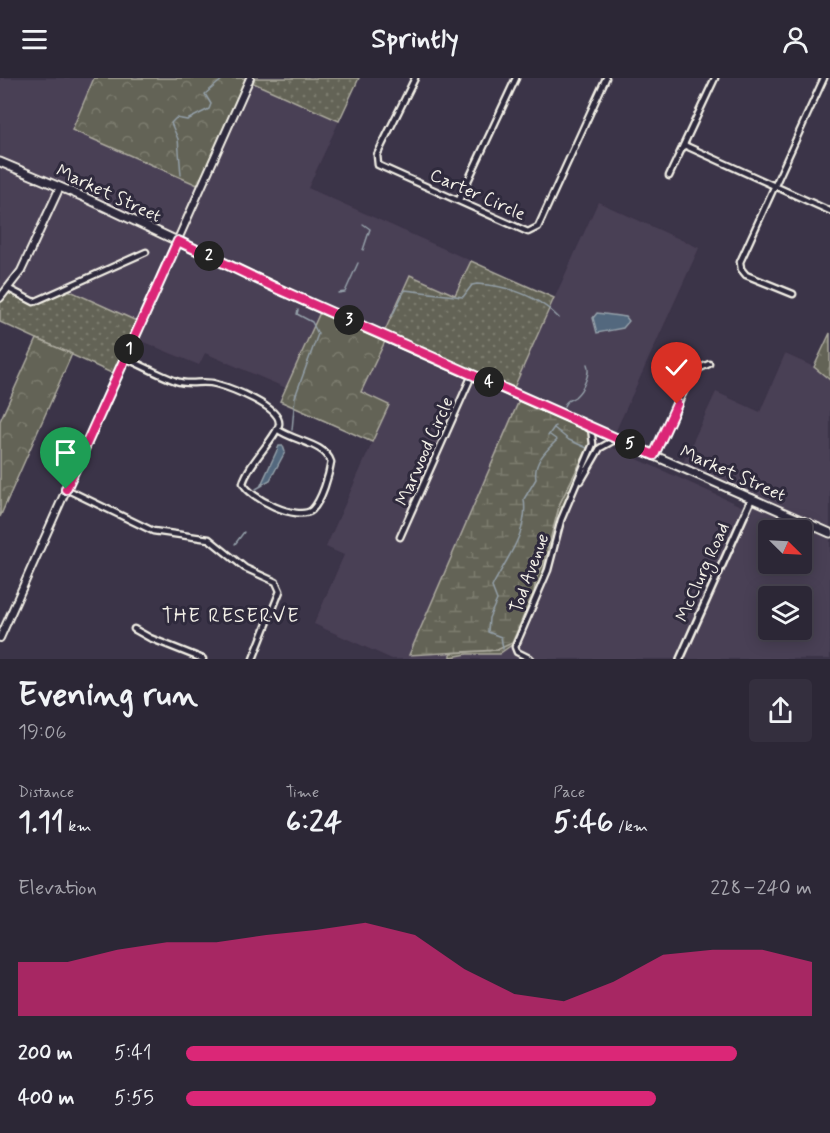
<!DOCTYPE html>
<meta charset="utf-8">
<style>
body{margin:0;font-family:Mynerve,sans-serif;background:#342f3e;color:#f1f3f6;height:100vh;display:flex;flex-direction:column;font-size:22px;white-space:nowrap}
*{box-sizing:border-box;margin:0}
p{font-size:20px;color:#a6a5ad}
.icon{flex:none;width:33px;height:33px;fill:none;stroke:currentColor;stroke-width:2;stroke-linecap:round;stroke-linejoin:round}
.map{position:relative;height:581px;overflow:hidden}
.panel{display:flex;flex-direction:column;background:#2c2736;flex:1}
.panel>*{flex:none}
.needle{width:39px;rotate:114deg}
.buttons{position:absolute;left:758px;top:442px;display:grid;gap:12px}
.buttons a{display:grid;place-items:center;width:54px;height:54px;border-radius:6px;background:#2c2736;box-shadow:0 3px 15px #0003,0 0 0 2px #484451;font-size:30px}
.pin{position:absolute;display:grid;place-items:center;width:51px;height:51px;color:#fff;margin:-62px -26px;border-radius:50% 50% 50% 0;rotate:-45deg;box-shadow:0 0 6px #0007}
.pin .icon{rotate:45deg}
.km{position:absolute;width:30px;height:30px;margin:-15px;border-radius:50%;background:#222;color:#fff;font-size:16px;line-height:30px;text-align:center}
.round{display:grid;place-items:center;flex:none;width:63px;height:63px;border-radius:6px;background:#342f3e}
.overview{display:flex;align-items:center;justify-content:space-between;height:102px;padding:0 18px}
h1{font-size:33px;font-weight:700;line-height:45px}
.stats{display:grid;grid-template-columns:repeat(3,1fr);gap:9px;height:102px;padding:6px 18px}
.stats div{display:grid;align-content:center}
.stats b{font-size:30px;font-weight:700}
.stats small{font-size:16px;font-weight:400}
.stats p{font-size:16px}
.chart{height:168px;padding:12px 18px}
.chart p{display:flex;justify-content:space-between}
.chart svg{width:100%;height:108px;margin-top:6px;fill:#db2777;opacity:.7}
ul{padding:0 18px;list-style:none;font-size:20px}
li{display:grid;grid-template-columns:96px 72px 1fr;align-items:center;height:45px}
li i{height:15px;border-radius:8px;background:#db2777}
header{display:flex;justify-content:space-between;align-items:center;height:78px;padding:0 18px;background:#2c2736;font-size:27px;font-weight:700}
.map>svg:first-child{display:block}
.built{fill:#4a3f55;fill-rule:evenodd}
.grass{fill:url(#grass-dots);stroke:#acaa9f;stroke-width:1.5}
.forest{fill:url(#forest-crowns);stroke:#acaa9f;stroke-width:1.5}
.wetland{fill:url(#wetland-marsh);stroke:#acaa9f;stroke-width:1.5}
.water{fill:#53687e;stroke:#939fa8;stroke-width:1.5}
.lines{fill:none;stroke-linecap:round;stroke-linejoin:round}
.stream{stroke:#939fa8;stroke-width:1.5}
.minor-casing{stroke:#f4f1e8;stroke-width:9}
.tertiary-casing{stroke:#f4f1e8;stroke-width:10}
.secondary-casing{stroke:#f4f1e8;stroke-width:10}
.primary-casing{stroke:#f4f1e8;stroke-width:11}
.minor{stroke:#2f2a3d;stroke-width:4.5}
.tertiary{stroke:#2f2a3d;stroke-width:5}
.secondary{stroke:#2f2a3d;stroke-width:6}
.primary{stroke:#2f2a3d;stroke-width:7}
.route-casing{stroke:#fff;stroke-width:12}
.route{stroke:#db2777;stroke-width:8}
.labels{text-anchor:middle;stroke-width:6;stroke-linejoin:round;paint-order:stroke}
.street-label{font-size:18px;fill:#f4f1e8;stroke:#2f2a3d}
.neighbourhood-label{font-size:20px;letter-spacing:1.5px;fill:#f4f1e8;stroke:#2f2a3d}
</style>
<header><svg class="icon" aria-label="menu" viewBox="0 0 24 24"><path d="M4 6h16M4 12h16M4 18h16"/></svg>Sprintly<svg class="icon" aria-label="person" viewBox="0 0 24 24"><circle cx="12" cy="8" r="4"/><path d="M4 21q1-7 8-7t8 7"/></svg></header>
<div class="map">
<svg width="830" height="581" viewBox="0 0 830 581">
<defs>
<pattern id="grass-dots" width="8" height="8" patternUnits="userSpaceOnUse" patternTransform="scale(1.5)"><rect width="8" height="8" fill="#646456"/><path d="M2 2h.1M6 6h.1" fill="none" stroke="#7b7b6e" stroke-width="1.8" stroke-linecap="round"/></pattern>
<pattern id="forest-crowns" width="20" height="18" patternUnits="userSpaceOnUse" patternTransform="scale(1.5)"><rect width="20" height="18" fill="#646456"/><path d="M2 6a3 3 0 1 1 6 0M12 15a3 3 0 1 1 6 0" fill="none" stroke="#7b7b6e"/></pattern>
<pattern id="wetland-marsh" width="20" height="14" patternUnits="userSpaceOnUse" patternTransform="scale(1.5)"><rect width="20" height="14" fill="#646456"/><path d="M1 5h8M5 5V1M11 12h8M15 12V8" fill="none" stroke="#7b7b6e"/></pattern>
</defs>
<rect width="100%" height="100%" fill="#3b3448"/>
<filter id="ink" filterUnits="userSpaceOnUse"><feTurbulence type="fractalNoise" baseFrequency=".0167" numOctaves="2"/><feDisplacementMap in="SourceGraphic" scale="12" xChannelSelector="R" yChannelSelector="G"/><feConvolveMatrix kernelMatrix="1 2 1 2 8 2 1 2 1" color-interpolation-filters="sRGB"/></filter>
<g filter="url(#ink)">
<g class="built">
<polygon points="0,0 94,0 73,52 202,109 249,3 339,43 308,110 471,183 455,218 383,257 322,231 286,310 205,275 199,287 134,260 34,224 0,208"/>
<polygon points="598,124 699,170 613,359 521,318 589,359 743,429 674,581 392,581 314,546 344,477 326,469 389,327 361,315 387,259 512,314"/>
<path d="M 785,276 L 814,289 L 830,302 L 830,581 L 680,581 L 752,420 L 681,389 L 716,314 L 760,334 ZM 768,453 L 801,453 L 801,486 L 768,486 ZM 768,519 L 801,519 L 801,552 L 768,552 Z"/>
</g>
<g class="grass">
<polygon points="250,0 359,0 339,43 249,3"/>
<polygon points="471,183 554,220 512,314 383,257 410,197 455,217"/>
<polygon points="9,211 34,224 66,211 141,245 118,298 0,244 0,220"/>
<polygon points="591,362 558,443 537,514 513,566 499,576 467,576 451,579 451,575 497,572 519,549 534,514 536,500 544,485 560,425"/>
</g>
<g class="forest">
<polygon points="94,0 250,0 202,109 72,52"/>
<polygon points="322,230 387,259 361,314 389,327 372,364 280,323"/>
<polygon points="830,255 830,302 814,289"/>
<polygon points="37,261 72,276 0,439 0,343"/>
</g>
<polygon class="wetland" points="521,318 591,349 593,359 560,425 544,485 536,500 534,514 512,565 497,572 409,577"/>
<g class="water">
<polygon points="597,235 626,239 629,243 623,250 597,255 593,240"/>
<polygon points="279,368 283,368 285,374 270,402 261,407"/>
</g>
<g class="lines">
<g class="stream">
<polyline points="181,97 178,61 171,45 176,40 187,42 209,31 211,26 205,16 224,0"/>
<polyline points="363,172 370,151 363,146"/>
<polyline points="338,215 345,214 358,185"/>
<path d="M 392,238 L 405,212 L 463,219 L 472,207 L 477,206 C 509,208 537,217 559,240"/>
<path d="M 564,328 C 567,321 569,323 575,319 C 583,312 591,295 587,286"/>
<polyline points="554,350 569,362 587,370"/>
<polyline points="292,352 295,319 318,256 312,244 297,236 298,232"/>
<polyline points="548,358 555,348"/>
<polyline points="256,411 263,407"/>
<polyline points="235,466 244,454"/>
<path d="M 503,571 L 501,559 L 488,554 L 489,540 L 497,522 L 492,509 C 506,481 529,454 524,421 L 536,401 C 533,384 546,373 557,362 L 550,357"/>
</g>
<g class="minor-casing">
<g id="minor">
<polyline points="415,0 377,77 378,87 528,154 538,149 606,0"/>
<polyline points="684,67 830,133"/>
<polyline points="669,98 715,0"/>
<polyline points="459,122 516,0"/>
<polyline points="9,211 34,224 146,174"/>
<polyline points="793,216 746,197 741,191 740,184 824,0"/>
<path d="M 125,280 C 142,287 159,297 176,303 C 190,308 202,302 216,306 C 231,310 281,329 279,346 C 277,359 249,384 243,405 C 249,420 298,444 312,432 C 322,422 329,397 331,384 C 325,365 292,363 277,351"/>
<polyline points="654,377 690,300 694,293 709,286"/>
<polyline points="581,403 600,370 616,361"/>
<polyline points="66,411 153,453 209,461 245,490 276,504 280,513 253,581"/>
<polyline points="400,459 472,297"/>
<polyline points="134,551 150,560 203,581"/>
<polyline points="531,581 517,574 515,569 548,492 561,442 593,366 591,350"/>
</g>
</g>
<g class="tertiary-casing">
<polyline id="tertiary" points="680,581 752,420"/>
</g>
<g class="secondary-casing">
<g id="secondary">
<polyline points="0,220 21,193 60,109"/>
<polyline points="0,560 250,0"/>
</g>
</g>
<g class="primary-casing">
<polyline id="primary" points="0,84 86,120 313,227 830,455"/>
</g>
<use href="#minor" class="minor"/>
<use href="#tertiary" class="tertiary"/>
<use href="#secondary" class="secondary"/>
<use href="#primary" class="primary"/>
</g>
</g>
<g class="lines" filter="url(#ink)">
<g class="route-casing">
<polyline id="route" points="66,411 178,163 276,210 654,377 677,326"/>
</g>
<use href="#route" class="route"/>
</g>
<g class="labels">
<g class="street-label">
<text transform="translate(109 115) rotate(25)" y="6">Market Street</text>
<text transform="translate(478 116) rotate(24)" y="6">Carter Circle</text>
<text transform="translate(424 373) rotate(-66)" y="6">Marwood Circle</text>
<text transform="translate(733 395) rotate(24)" y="6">Market Street</text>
<text transform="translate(702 494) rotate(-66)" y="6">McClurg Road</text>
<text transform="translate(529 495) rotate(-70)" y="6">Tod Avenue</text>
</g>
<g class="neighbourhood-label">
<text x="231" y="544">THE RESERVE</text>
</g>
</g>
</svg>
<div class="buttons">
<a><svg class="needle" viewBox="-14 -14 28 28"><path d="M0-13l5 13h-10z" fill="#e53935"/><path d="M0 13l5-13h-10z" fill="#a6a5ad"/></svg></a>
<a><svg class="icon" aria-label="layers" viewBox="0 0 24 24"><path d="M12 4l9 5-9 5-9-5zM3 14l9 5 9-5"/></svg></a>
</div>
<div class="pin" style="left:66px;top:411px;background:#1e9e55"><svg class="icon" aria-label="arrive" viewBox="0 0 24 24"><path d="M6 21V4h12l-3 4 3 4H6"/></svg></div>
<div class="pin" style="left:677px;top:326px;background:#d93025"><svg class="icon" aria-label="check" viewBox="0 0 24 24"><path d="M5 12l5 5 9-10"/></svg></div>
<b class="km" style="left:129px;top:271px">1</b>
<b class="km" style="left:209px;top:178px">2</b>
<b class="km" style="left:349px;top:242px">3</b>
<b class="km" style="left:489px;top:304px">4</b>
<b class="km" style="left:630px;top:366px">5</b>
</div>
<section class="panel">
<div class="overview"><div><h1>Evening run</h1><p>19:06</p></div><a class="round"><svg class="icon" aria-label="share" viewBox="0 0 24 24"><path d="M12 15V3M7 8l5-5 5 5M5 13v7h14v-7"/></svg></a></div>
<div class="stats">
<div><p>Distance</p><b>1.11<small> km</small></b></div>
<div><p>Time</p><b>6:24</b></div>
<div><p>Pace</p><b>5:46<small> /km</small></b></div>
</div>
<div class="chart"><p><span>Elevation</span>228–240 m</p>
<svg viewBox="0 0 160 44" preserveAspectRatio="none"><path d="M0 44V22L10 22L20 17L30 14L40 14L50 11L60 9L70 6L80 11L90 25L100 35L110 38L120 30L130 19L140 17L150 17L160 22V44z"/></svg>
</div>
<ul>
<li><b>200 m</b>5:41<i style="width:88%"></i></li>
<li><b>400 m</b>5:55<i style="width:75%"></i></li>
</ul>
</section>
